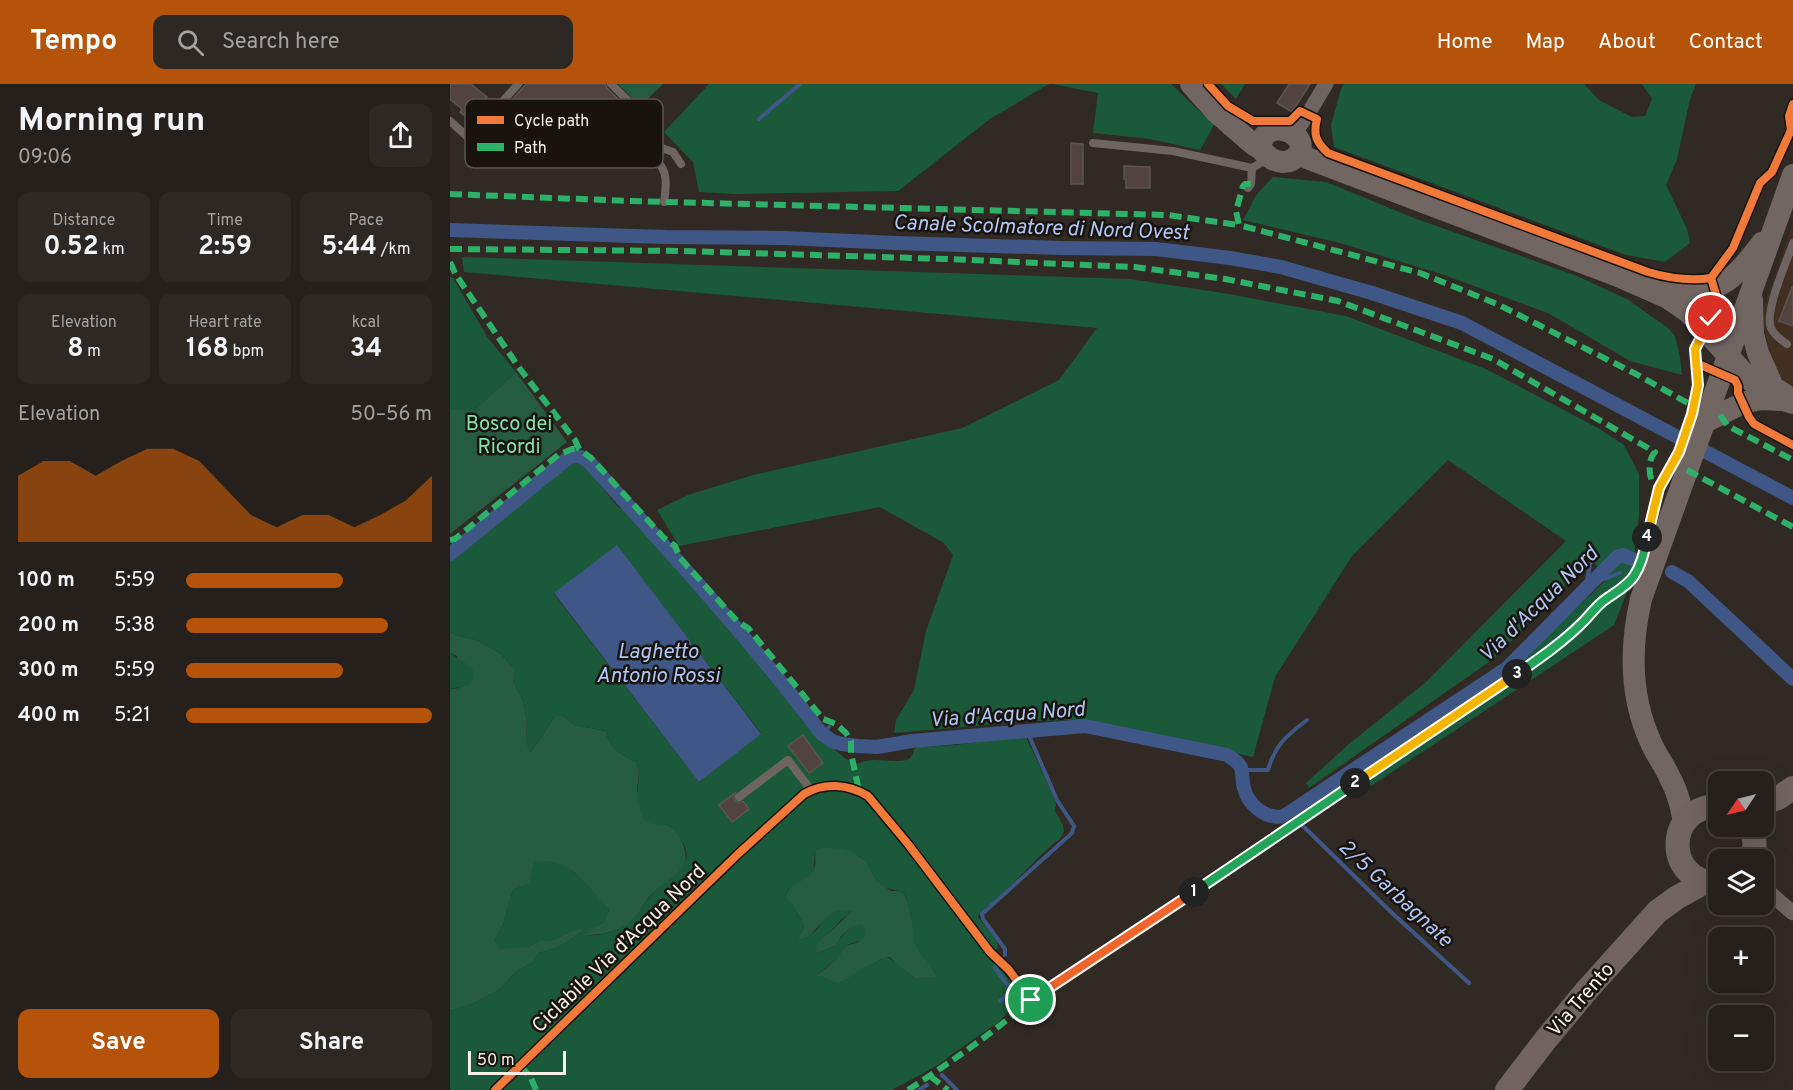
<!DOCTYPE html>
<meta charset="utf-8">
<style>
body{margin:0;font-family:Overpass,sans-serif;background:#2d2824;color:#f1f3f6;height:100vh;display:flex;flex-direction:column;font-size:22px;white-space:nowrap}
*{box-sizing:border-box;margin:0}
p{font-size:20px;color:#a3a3a3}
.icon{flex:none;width:33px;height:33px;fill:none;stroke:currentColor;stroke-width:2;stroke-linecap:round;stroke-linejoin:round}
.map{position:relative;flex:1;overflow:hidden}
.sheet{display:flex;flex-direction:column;background:#25201b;width:450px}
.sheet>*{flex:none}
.needle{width:39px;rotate:235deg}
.buttons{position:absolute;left:1258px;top:687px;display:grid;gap:12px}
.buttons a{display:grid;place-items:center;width:66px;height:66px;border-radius:12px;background:#25201b;box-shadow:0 6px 24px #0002,0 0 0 2px #423e3a;font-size:30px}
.scale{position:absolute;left:18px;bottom:15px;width:98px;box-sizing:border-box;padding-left:6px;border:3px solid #f7eee6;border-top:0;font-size:16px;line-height:21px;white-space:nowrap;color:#f7eee6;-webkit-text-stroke:4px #19130e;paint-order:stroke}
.pin{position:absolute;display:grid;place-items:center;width:51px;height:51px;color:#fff;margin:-26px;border:3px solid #fff;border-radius:50%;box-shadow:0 2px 6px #0007}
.km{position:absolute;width:30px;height:30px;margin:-15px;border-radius:50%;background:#222;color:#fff;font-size:16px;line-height:30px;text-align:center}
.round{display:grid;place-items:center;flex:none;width:63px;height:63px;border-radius:12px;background:#2d2824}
.overview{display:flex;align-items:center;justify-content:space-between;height:102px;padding:0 18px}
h1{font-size:33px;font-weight:700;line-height:45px}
.stats{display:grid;grid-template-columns:repeat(3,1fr);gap:9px;height:102px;padding:6px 18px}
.stats div{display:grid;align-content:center;border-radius:12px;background:#2d2824;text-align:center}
.stats b{font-size:26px;font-weight:700}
.stats small{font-size:16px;font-weight:400}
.stats p{font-size:16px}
.chart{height:168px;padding:12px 18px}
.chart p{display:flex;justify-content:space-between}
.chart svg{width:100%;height:108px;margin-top:6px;fill:#b45309;opacity:.7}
.button{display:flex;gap:12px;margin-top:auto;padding:12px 18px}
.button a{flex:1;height:69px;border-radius:12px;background:#b45309;color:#fff;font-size:24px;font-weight:700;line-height:69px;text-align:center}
.button a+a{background:#2d2824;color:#f1f3f6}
ul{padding:0 18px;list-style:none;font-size:20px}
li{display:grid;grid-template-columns:96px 72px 1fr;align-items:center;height:45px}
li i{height:15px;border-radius:8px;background:#b45309}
header{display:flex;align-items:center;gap:36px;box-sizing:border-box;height:84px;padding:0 30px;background:#b45309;color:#fff}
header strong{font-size:28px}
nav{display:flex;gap:33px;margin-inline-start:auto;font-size:21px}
.search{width:420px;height:54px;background:#2d2824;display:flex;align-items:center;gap:15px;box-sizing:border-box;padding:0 21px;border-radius:12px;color:#a3a3a3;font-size:22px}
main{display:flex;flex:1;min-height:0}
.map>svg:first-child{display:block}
.built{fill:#412f21}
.green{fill:#255b3e}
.forest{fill:#1a5939;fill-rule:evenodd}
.water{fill:#3f5786}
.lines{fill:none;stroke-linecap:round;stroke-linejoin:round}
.stream{stroke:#3f5786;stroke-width:4}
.canal{stroke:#3f5786;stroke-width:14}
.building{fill:#53433f;stroke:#5b5450;stroke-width:1.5}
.lane{stroke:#6e6462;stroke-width:8}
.street{stroke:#6e6462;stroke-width:15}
.secondary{stroke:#726663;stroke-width:22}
.primary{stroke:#716460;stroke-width:24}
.quiet{stroke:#2db169;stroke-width:6;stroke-dasharray:12 6;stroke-linecap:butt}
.cycleway-casing{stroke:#19130e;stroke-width:11}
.cycleway{stroke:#f17a3a;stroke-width:8}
.split-1-casing{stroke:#fff;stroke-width:12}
.split-2-casing{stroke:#fff;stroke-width:12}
.split-3-casing{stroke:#fff;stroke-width:12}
.split-4-casing{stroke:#fff;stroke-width:12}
.split-5-casing{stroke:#fff;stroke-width:12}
.split-1{stroke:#f0652b;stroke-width:8}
.split-2{stroke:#22a559;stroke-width:8}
.split-3{stroke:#f5b400;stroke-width:8}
.split-4{stroke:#22a559;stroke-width:8}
.split-5{stroke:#f5b400;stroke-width:8}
.labels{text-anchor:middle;stroke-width:5;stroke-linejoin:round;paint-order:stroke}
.park-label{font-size:20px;fill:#81e3ab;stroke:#19130e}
.street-label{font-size:20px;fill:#f7eee6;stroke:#19130e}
.water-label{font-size:21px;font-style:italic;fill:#adc6f6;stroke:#19130e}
.key{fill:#19130e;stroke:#5c554f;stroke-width:1.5}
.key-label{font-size:16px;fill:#f7eee6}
</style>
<header>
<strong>Tempo</strong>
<div class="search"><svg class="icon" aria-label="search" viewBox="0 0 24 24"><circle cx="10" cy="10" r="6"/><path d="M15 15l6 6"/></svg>Search here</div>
<nav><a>Home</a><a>Map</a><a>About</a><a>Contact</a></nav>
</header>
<main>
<section class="sheet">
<div class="overview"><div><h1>Morning run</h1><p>09:06</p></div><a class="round"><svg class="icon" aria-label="share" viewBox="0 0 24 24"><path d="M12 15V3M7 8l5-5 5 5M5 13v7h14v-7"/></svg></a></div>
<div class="stats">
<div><p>Distance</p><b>0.52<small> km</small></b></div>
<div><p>Time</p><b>2:59</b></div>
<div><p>Pace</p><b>5:44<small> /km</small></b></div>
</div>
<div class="stats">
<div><p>Elevation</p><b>8<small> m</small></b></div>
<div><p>Heart rate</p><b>168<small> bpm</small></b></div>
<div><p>kcal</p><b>34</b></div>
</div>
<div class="chart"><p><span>Elevation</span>50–56 m</p>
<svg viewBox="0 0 160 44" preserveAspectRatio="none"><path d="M0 44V17L10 11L20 11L30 17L40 11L50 6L60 6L70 11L80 22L90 33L100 38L110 33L120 33L130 38L140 33L150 27L160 17V44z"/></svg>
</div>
<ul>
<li><b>100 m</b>5:59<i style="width:64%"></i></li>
<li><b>200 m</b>5:38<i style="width:82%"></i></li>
<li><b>300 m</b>5:59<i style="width:64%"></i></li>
<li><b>400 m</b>5:21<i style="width:100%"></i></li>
</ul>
<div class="button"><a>Save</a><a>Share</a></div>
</section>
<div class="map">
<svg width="1343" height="1006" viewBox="0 0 1343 1006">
<rect width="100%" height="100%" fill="#312a24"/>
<polygon class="built" points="1343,139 1343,305 1335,299 1326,285 1318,263 1314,243 1314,224"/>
<g class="green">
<polygon points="168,0 213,0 190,22"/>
<polygon points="66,288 117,358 0,450 0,326 24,326"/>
<path d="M 0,548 L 9,552 L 29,557 L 50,569 L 63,583 L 63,596 L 74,619 L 77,640 L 76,657 L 81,668 L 105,632 L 113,632 L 125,641 L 156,647 C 160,666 172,670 187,679 L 189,688 L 187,707 L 203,740 C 209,740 216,739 221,743 C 232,751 240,771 233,784 C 227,794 212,800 204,808 C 196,815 192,826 185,834 C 172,847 152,852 134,851 L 145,842 L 153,839 L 159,826 L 124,788 L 103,778 L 79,800 L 63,806 L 53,841 L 45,856 L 78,863 L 88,857 L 99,857 L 108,854 L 120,847 L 138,843 L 119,857 L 107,864 L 89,869 L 82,879 L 67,887 L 49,906 L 22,920 L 0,927 L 0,605 L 9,604 L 7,572 L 0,569 Z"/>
<path d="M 370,764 L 391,764 L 401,766 L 417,778 L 427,797 L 441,807 L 450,807 L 454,809 L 458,818 L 464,845 L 465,859 L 486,890 L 486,894 L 466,895 L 447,881 L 440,873 L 431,875 C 426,880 420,881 414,884 C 406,888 397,898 389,899 C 381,900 374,892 366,892 L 387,875 L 395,862 L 409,858 L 399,845 L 391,852 L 387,861 L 368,869 L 363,867 L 371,854 L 380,848 L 402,827 C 393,831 383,833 374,838 C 363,844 363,856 347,856 L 354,843 C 352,835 341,820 335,814 C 338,796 359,798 365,782 C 366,778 365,770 365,766 Z"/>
</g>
<g class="forest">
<polygon points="259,0 599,0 540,35 448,107 285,110 249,108 243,78 214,48"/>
<polygon points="603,0 721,0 764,41 750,66 700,55 643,49 648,9"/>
<polygon points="771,0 795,0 786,15"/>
<polygon points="894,0 1134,0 1149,16 1182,33 1195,32 1202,15 1192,0 1246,0 1240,15 1227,75 1216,101 1237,145 1240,159 1215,178 1176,171 884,63 881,41 891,5"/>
<polygon points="823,93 876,98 964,134 1127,192 1177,215 1218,244 1225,252 1230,273 1232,291 1180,277 1098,229 994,191 890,159 793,136 807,110"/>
<polygon points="12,173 680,195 773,209 896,232 1036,285 1148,344 1174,361 1189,390 1189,431 1181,498 1164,541 921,702 915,697 909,688 1059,588 1159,493 1140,475 1046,573 859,704 856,699 899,660 976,598 1116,457 998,376 902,472 825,593 803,673 633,636 581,637 444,649 446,636 464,606 476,547 503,471 494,459 430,423 229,462 207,426 238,411 303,391 512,344 609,296 647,244 14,188"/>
<polygon points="0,193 3,194 38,254 66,288 24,326 0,326"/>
<path d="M 127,376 L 135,382 L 167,422 L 182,432 L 216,473 L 258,517 L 327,604 L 345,623 L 354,638 L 376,660 L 383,664 L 396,675 L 408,680 C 422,670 452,683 461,673 C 463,670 464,667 465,664 L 468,663 L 505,661 L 574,652 L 576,653 L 601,707 L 606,720 L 605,727 L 613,741 L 614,748 L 609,756 L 605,758 L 588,774 L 551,811 L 529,830 L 528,833 L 547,857 L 548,863 L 543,870 C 546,888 565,895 573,911 L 550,937 L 498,973 C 493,980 454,999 442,1006 L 0,1006 L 0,927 L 22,920 L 49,906 L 67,887 L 82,879 L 89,869 L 107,864 L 119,857 L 137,844 L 120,847 L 108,854 L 99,857 L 88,857 L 78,863 L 49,865 L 45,856 L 53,841 L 63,806 L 79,800 L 84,778 C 90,778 98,776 103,778 C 127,784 144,808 159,826 L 153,839 L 145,842 L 135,851 C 152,853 174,846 185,833 C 191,826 196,818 202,810 C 215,795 249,783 232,757 C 229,753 224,745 220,742 C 215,739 208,741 202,740 C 199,739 197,737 194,736 L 187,716 L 189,688 L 187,679 C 172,670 160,666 156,647 L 125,641 L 113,632 L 105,632 L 80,669 L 76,657 L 77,640 L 74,619 L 63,596 L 63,583 L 50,569 L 29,557 L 9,552 L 0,548 L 0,477 L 22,457 L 37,447 L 58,425 L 78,414 L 109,387 ZM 167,462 L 311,649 L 249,698 L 104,510 ZM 370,764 C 388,764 409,764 419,783 C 423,789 426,797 432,802 C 439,806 451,806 454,809 C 458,814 459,825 461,831 C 463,840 462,850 465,859 C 468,868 480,881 486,890 L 486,894 L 466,895 C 455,888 446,876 435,873 L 427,878 L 413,884 L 391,899 L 386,899 L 371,892 L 367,892 C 372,885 379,882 386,876 C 389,873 391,868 394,864 C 403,855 418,862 414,842 L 409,840 C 398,845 392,849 387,861 L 368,869 L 364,867 L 371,854 L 380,848 L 391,836 L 403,827 C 398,827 392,826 387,827 C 370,832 368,855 347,856 L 354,843 L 353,839 L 347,830 L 343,821 L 335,814 C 337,801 347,800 356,794 C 359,792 361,789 364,787 L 365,766 Z"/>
<polygon points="0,569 22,584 24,593 19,601 0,605"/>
</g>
<polygon class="water" points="167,461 311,650 249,698 104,509"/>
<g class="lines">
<g class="stream">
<polyline points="309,35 350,0"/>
<polyline points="219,468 225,462"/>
<polyline points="1141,500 1170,489"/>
<polyline points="1135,506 1142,470"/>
<polyline points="371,649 379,643"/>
<path d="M 792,686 L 818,686 C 825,661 837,651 857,636"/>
<polyline points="841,727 843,730"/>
<polyline points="852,741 942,829 1019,899"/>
<polyline points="555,871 555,865 533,835 532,830 622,749 624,742 607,716 577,647"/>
<polyline points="546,880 545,884 562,907 550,917"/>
<polyline points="492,991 507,1006"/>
<polyline points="469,1006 477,1001"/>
</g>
<g class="canal">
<polyline points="0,146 215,153 334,154 446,159 612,164 706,165 780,174 831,183 922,209 1012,239 1343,414"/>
<path d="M 0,470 L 118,374 C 126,370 131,372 139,378 C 218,466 299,554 371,649 L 382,657 L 392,660 L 408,662 L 427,663 L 462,657 L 635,642 L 777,671 C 783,675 789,678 791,684 C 793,690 792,698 794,704 C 798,721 816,736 834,732 L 1057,584 L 1168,472 L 1173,471 L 1187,477"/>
<polyline points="1222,488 1238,497 1343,595"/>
</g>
</g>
<g class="building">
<polygon points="0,0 21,0 37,13 18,35 10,28 12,25 0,15"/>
<polygon points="77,0 155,0 157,4 186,33 166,56 134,29 94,32 74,54 49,31 74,2"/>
<polygon points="839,0 860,0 842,28 827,19"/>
<polygon points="621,59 633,60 633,100 621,100"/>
<polygon points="674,82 700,83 700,104 676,104 676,95 674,95"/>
<polygon points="1342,203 1343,203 1343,242 1329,237"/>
<polygon points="353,651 373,679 359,689 338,662"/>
<polygon points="286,708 283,713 285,717 289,719 293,717 299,725 282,738 269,721"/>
</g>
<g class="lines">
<g class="lane">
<polyline points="161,0 209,47 209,63"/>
<polyline points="0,37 20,55 38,64 60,71 69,72 90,61 131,57 170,70 187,71 209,63 223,68 231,80"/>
<polyline points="20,55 68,0"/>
<polyline points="643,59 723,67 802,84"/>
<path d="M 197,67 C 217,83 218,93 214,118"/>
<polyline points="798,104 801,100 802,84 819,74"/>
<path d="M 1337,260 C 1331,256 1324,251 1321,244 C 1314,228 1337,177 1343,159"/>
<polyline points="289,713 338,676 361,706"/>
</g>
<g class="street">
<polyline points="844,50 858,30 876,0"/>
<polyline points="1314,801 1321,810 1343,829"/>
</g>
<g class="secondary">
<polyline points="741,0 766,28 804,61 811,65"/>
<path d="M 827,45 C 875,51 840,101 811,65 C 810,53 817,47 827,45 Z"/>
<polyline points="849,71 1168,192 1218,214 1238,228 1254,245 1300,296 1333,316 1343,319"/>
<path d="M 1202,199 C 1263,212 1274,209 1312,159"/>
<polyline points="1302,216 1303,250 1308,269 1323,303 1335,311"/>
<polyline points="1253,339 1293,319 1310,315 1333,316"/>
<path d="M 1234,738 C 1231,723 1228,708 1220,694 C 1215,682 1207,672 1202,661 C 1180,615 1180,563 1191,515 L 1343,91"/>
</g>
<g class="primary">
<polyline points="1314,719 1328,714 1343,704"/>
<path d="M 1300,742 C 1305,753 1306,765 1302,776"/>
<path d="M 1267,799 C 1214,798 1214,722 1269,722"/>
<polyline points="1057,1006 1097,954 1137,906 1207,828 1226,814 1255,798"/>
</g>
<g class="quiet">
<polyline points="801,100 795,100 793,102 786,127 789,141 970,189 1047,220 1186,290 1243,322"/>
<polyline points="0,110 181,117 718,131 789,141"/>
<path d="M 0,165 L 233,167 L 496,175 L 685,183 L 775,195 L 888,217 L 1043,275 L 1205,368 C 1199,374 1198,388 1202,397 C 1204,400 1207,402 1209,404"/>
<polyline points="0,178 6,191 70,285 125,356 129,365 141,374 214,454 225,462 230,474 287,537 298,544 373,635 386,640 396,649 401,657 401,669 409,707"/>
<polyline points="1270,331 1278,342 1343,376"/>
<polyline points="1237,386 1343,443"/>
<polyline points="0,456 5,455 108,371 122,365 129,365"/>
<polyline points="70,981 81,994 86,1006"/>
<polyline points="480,992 498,1006"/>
<path d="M 458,1006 C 501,978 543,949 581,916 L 580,913"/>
</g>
<g class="cycleway-casing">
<g id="cycleway">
<polyline points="1261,194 1283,164 1310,99 1322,88 1341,46 1339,32 1343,20"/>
<polyline points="1246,279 1285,296 1288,302 1288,309 1299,333 1304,340 1343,361"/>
<path d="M 45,1006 L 288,770 L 354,710 C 374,698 398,700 418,712 L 458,760 L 540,868 L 559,886 L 581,916 L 1093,572 L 1133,539 L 1150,520 L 1179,498 L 1184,492 L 1190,480 L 1196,464 L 1200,435 L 1209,404 L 1229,368 L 1242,330 L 1248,301 L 1245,265 L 1266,224 L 1267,214 L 1261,194 C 1240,197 1218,194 1198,188 L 878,69 C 866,58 863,51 867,35 L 850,27 L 840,37 L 803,37 L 778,22 L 758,0"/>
</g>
</g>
<use href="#cycleway" class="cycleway"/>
</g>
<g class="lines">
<g class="split-1-casing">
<polyline id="split-1" points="581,916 744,808"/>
</g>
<g class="split-2-casing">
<polyline id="split-2" points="744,808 905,699"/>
</g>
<g class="split-3-casing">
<polyline id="split-3" points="905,699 1067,590"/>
</g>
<g class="split-4-casing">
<path id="split-4" d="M 1067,590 C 1090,574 1113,558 1133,538 C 1139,532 1145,524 1152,518 C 1162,510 1177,503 1184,492 C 1192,480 1195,466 1197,453"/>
</g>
<g class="split-5-casing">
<polyline id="split-5" points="1197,453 1209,404 1229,368 1242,330 1248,301 1245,265 1261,234"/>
</g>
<use href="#split-1" class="split-1"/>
<use href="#split-2" class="split-2"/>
<use href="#split-3" class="split-3"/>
<use href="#split-4" class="split-4"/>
<use href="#split-5" class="split-5"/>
</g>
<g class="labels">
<g class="park-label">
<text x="59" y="346">Bosco dei<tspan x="59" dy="23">Ricordi</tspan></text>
</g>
<g class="street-label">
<text transform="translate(168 864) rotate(-44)" y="7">Ciclabile Via d’Acqua Nord</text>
<text transform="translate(1130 915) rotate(-49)" y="7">Via Trento</text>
</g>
<g class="water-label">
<text transform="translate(591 143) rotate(2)" y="7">Canale Scolmatore di Nord Ovest</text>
<text transform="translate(1088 520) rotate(-44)" y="7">Via d'Acqua Nord</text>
<text x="208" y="574">Laghetto<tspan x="208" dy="24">Antonio Rossi</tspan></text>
<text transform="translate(557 630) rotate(-4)" y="7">Via d'Acqua Nord</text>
<text transform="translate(946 809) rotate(43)" y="7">2/5 Garbagnate</text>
</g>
</g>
<rect x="15" y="15" width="198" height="69" rx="9" class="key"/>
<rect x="27" y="32" width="27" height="8" fill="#f17a3a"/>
<rect x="27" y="59" width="27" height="8" fill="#2db169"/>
<g class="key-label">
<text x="64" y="42">Cycle path</text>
<text x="64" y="69">Path</text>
</g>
</svg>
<div class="buttons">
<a><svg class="needle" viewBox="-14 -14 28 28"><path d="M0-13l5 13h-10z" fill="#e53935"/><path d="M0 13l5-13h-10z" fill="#a3a3a3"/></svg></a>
<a><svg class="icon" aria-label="layers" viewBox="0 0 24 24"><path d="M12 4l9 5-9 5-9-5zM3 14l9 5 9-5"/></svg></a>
<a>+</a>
<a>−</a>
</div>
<div class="scale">50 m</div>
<div class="pin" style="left:581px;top:916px;background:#1e9e55"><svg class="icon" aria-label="arrive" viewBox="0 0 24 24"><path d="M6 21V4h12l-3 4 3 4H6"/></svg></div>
<div class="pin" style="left:1261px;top:234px;background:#d93025"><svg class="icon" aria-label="check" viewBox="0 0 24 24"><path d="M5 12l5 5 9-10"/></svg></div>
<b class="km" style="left:744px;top:808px">1</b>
<b class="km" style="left:905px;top:699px">2</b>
<b class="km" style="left:1067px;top:590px">3</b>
<b class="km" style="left:1197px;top:453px">4</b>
</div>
</main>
